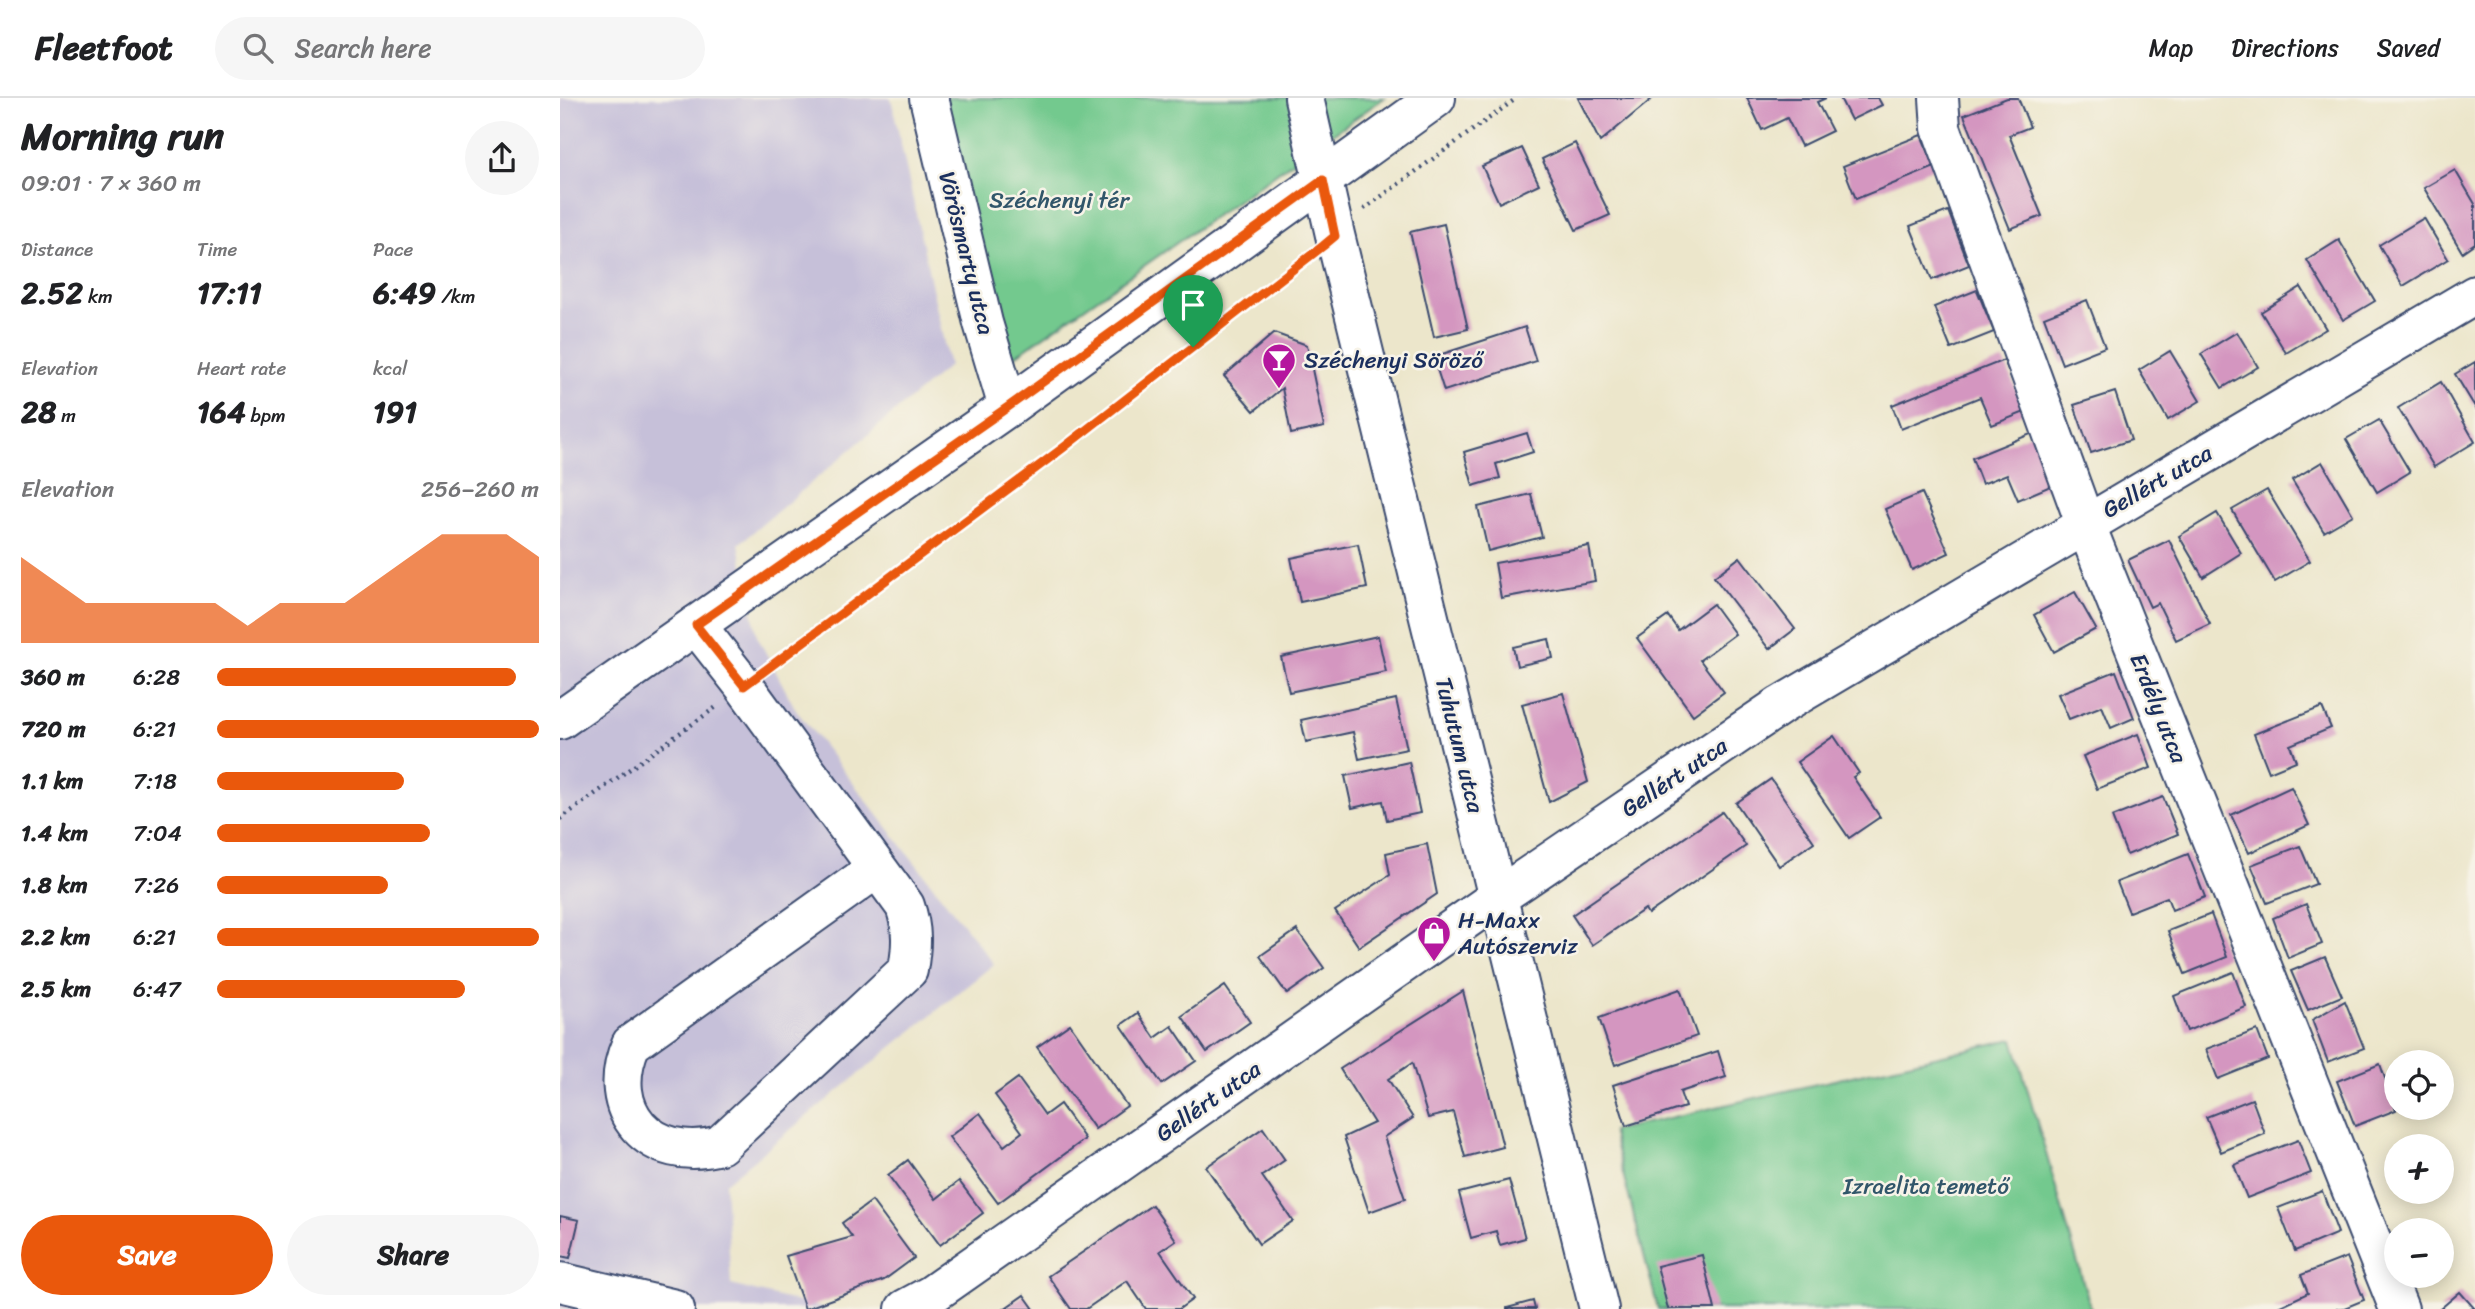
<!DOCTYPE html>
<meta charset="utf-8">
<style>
body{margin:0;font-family:Sriracha,sans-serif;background:#f6f6f6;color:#202124;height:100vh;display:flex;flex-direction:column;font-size:26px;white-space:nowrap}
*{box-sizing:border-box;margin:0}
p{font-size:23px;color:#757577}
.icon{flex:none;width:38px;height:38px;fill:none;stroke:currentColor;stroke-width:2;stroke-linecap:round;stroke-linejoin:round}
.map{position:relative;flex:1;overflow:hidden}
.details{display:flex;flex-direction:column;background:#fff;width:560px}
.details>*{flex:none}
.controls{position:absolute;left:1824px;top:952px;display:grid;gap:14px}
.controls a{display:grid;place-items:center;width:70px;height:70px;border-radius:50%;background:#fff;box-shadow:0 4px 18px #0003;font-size:35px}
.pin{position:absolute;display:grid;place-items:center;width:60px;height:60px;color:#fff;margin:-72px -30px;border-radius:50% 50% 50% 0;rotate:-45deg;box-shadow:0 0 7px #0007}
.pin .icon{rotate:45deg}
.round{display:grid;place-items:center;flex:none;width:74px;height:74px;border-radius:37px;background:#f6f6f6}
.head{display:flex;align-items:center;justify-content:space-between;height:119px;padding:0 21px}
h1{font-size:38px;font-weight:800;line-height:52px}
.figures{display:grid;grid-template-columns:repeat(3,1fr);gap:10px;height:119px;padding:7px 21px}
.figures div{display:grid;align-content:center}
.figures b{font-size:30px;font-weight:800}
.figures small{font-size:19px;font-weight:400}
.figures p{font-size:19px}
.chart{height:196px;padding:14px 21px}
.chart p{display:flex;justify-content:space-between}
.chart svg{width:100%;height:126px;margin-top:7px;fill:#ea580c;opacity:.7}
.cta{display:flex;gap:14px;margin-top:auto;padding:14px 21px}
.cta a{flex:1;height:80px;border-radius:42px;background:#ea580c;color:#fff;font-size:28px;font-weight:800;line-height:80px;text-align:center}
.cta a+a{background:#f6f6f6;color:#202124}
ul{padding:0 21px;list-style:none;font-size:23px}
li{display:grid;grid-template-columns:112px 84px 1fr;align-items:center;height:52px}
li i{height:18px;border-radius:9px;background:#ea580c}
header{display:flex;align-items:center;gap:42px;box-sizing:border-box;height:98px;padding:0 35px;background:#fff;border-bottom:2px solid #e0e0e0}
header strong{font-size:33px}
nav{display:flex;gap:38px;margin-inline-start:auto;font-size:24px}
.search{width:490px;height:63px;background:#f6f6f6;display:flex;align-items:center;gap:18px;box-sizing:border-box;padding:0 24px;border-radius:38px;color:#757577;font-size:26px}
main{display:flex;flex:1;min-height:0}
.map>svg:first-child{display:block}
.industrial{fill:#c6c0d9}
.green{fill:#73c98e;stroke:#477c76;stroke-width:2}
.building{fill:#d496c0}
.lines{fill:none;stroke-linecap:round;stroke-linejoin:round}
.minor-casing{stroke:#3a4a6e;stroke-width:42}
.path{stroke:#3a4a6e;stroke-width:4.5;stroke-dasharray:2 5;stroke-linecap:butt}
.minor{stroke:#fff;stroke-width:38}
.route-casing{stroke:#fff;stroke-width:14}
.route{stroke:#ea580c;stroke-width:9}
.labels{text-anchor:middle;stroke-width:5;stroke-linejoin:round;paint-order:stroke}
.park-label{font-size:23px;fill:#31566a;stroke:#f7f3e8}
.street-label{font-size:23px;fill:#1b2f5e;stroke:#f7f3e8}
.poi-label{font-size:23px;fill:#1b2f5e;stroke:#f7f3e8;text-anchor:start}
</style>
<header>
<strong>Fleetfoot</strong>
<div class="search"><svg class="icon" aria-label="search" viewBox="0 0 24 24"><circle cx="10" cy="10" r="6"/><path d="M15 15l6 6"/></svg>Search here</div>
<nav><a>Map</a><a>Directions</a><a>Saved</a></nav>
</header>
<main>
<section class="details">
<div class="head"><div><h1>Morning run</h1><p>09:01 · 7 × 360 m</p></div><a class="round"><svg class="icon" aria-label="share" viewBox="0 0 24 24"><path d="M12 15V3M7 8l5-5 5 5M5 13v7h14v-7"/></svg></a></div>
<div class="figures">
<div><p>Distance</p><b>2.52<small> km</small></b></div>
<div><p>Time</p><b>17:11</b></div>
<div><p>Pace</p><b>6:49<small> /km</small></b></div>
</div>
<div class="figures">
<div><p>Elevation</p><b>28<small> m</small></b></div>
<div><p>Heart rate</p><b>164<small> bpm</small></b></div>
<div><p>kcal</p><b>191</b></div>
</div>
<div class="chart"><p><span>Elevation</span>256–260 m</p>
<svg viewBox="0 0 160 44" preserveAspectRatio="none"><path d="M0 44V14L10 22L20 30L30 30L40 30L50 30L60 30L70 38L80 30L90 30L100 30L110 22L120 14L130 6L140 6L150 6L160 14V44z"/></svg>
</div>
<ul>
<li><b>360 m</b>6:28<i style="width:93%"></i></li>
<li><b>720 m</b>6:21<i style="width:100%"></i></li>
<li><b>1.1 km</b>7:18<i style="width:58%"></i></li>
<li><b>1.4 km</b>7:04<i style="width:66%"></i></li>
<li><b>1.8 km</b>7:26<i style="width:53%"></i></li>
<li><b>2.2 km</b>6:21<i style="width:100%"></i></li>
<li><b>2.5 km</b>6:47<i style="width:77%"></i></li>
</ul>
<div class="cta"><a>Save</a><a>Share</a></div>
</section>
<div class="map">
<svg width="1915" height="1211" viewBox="0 0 1915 1211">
<rect width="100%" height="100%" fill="#f7f3e8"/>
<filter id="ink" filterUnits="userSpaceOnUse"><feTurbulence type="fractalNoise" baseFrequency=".0143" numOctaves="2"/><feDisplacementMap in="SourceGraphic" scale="14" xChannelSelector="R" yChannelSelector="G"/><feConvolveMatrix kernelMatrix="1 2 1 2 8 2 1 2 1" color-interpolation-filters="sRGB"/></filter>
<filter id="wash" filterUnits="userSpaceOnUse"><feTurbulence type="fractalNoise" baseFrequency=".00686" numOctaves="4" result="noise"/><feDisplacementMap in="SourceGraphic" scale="28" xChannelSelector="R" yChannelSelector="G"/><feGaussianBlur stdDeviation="1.57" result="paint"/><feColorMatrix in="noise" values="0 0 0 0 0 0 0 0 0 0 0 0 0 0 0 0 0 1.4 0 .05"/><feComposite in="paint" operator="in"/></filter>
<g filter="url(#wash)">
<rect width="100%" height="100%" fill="#ece6cb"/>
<polygon class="industrial" points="0,0 331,0 389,268 179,446 197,538 236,612 434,866 165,1085 171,1187 266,1211 0,1211"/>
<g class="green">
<polygon points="369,0 824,0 438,270"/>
<polygon points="1453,941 1531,1211 1098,1211 1052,1033"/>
</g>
<g id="blocks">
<g class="building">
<polygon points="1018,0 1093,0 1040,44"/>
<polygon points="1187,0 1266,0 1257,4 1272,33 1241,48 1227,20 1202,32"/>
<polygon points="1280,0 1318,0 1322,7 1291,22"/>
<polygon points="1447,0 1458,0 1470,29 1449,37 1482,118 1450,131 1404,17"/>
<polygon points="1361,37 1375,69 1296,101 1283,68"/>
<polygon points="1015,45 1050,117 1016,132 982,61"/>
<polygon points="962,50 979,86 939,105 922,68"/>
<polygon points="1895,72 1915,106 1915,145 1902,154 1864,90"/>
<polygon points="1388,113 1409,167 1372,182 1350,128"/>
<polygon points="1864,120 1888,161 1843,188 1819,147"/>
<polygon points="884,126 908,231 874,239 850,134"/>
<polygon points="1779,142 1815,203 1783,222 1747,162"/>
<polygon points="1741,189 1766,231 1726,255 1701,214"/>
<polygon points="1417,192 1434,234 1391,251 1374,209"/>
<polygon points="1527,202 1545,249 1502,266 1484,219"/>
<polygon points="965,229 976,263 884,293 873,259"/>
<polygon points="1677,234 1698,269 1662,290 1641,256"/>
<polygon points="714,235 747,247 764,329 731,336 722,290 694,313 664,278"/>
<polygon points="1610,253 1640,303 1608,322 1579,272"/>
<polygon points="1444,262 1465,314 1432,327 1420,299 1341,331 1332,307"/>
<polygon points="1915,264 1915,309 1895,276"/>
<polygon points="1881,284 1915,344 1874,369 1838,310"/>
<polygon points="1555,294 1571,342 1531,355 1514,307"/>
<polygon points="1819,322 1850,374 1817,394 1786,341"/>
<polygon points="967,335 973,354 936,366 940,380 913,388 904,354"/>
<polygon points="1473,335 1493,387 1458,402 1447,376 1422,386 1412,360"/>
<polygon points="1762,364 1793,417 1764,434 1732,382"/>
<polygon points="1707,392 1750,463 1715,484 1672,412"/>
<polygon points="1362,395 1389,455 1352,472 1325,411"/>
<polygon points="971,396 982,439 928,453 918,409"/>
<polygon points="1657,415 1681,455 1643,479 1619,438"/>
<polygon points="1609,442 1650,526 1616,542 1598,505 1590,509 1568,462"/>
<polygon points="798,446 807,490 740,504 731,460"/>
<polygon points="1029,448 1035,483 941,500 935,465"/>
<polygon points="1180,459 1235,531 1209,551 1154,479"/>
<polygon points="1515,494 1536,531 1494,554 1474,517"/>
<polygon points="1153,506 1175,536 1140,562 1164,594 1133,617 1077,540 1108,518 1118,532"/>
<polygon points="818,538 826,574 729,594 721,559"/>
<polygon points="989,541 993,560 957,568 953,549"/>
<polygon points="1556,573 1574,620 1551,630 1542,608 1509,621 1498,596"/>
<polygon points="1003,595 1028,684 989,704 962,606"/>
<polygon points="836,601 847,651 799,661 793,634 746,644 741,622"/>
<polygon points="1762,609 1771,630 1730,647 1736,663 1709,674 1694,636"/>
<polygon points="1578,636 1591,670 1537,691 1523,658"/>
<polygon points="1274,638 1299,675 1293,679 1320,719 1289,740 1237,664"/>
<polygon points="849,664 860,715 827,722 823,703 792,710 785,678"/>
<polygon points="1211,681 1254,744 1219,768 1176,705"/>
<polygon points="1731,689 1749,727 1689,755 1671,717"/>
<polygon points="1603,699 1618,736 1567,757 1552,719"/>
<polygon points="1162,714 1186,748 1088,816 1085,811 1032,847 1012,817"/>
<polygon points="867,746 877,796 799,849 775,813 830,777 826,755"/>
<polygon points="1740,748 1756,786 1707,805 1691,767"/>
<polygon points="1628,756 1645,799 1612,812 1607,799 1569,814 1557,784"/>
<polygon points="1746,806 1762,846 1728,860 1713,820"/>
<polygon points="1651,816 1667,859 1625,876 1608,833"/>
<polygon points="737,832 764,870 727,896 700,858"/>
<polygon points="1765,859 1782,898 1748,912 1731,873"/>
<polygon points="1673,874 1686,909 1627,933 1614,898"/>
<polygon points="665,888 690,924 647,954 622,918"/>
<polygon points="1120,891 1137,938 1055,967 1039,920"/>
<polygon points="903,893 943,1049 905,1059 893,1014 868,1020 852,965 828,981 853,1020 824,1039 845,1101 809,1114 784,1039 814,1025 780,971"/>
<polygon points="1785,903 1804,950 1768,964 1752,922"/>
<polygon points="578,915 595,940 612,928 636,963 602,986 561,927"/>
<polygon points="510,926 567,1008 535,1031 477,949"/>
<polygon points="1697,932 1708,961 1658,981 1646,951"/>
<polygon points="1158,953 1166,979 1120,994 1125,1009 1066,1028 1053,987"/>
<polygon points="1820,966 1836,1012 1795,1028 1777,983"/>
<polygon points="458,980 485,1017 500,1006 525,1041 438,1105 389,1039 420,1015 444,1048 462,1034 435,997"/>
<polygon points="1692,1001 1705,1036 1661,1054 1646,1019"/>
<polygon points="703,1030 725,1062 702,1078 733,1123 699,1146 646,1069"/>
<polygon points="1738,1042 1751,1075 1687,1100 1674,1067"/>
<polygon points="348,1062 376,1101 399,1083 423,1115 380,1147 328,1077"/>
<polygon points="949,1082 965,1140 940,1147 936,1133 911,1140 899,1095"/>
<polygon points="1762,1093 1778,1135 1735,1153 1718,1110"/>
<polygon points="312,1103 354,1160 324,1182 245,1211 226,1158 292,1139 282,1125"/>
<polygon points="592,1107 616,1142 600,1153 633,1201 619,1211 586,1211 567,1183 526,1211 511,1211 488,1178"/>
<polygon points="0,1118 19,1122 10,1160 0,1158"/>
<polygon points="1142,1157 1155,1211 1108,1211 1097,1168"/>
<polygon points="1787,1159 1804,1202 1782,1211 1714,1211 1748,1195 1741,1177"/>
<polygon points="1900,1194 1915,1211 1880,1211"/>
<polygon points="464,1197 474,1211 444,1211"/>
<polygon points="973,1203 975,1211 947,1211 947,1210"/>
</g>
</g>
</g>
<g filter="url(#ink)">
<use href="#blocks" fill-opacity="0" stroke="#3a4a6e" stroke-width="2"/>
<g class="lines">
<g class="minor-casing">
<g id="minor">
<polyline points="369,0 423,225 448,309"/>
<polyline points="744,0 775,137 1039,1211"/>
<polyline points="1379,0 1381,30 1525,425 1839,1211"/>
<path d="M 136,527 L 184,588 L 345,808 C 353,831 352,848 348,872 L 160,1047 C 91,1066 42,1013 71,946 L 316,771"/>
<polyline points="0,622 448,309 876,0"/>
<polyline points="0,1184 115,1211"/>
<polyline points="345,1211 371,1197 938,799 1221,607 1915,197"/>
</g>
</g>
<g class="path">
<polyline points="804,111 957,0"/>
<polyline points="211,568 503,350 747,161"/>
<polyline points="0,721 159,607"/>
</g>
<use href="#minor" class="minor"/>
</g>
</g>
<g class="lines" filter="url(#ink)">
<g class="route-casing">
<polygon id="route" points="763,82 775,138 763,148 503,350 184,588 136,527 448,309"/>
</g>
<use href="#route" class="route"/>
</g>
<defs>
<g id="bar-pin" transform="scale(1.75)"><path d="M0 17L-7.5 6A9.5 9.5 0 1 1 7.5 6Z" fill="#b5179e" stroke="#f7f3e8"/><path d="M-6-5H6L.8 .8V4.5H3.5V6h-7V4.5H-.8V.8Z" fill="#fff"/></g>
<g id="shop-pin" transform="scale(1.75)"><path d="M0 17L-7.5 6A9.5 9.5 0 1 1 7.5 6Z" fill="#b5179e" stroke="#f7f3e8"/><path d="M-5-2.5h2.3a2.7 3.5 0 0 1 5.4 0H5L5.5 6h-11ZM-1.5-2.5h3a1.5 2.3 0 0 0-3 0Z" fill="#fff"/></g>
</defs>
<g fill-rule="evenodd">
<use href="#bar-pin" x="719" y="262"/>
<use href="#shop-pin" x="874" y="835"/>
</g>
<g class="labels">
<g class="park-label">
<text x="499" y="110">Széchenyi tér</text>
<text x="1366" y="1096">Izraelita temető</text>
</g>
<g class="street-label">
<text transform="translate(407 155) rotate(76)" y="8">Vörösmarty utca</text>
<text transform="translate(1597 383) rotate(-30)" y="8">Gellért utca</text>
<text transform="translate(1599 610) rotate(68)" y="8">Erdély utca</text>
<text transform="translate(900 647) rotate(76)" y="8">Tuhutum utca</text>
<text transform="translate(1114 679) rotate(-34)" y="8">Gellért utca</text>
<text transform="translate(648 1003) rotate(-35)" y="8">Gellért utca</text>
</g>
<g class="poi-label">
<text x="744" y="270">Széchenyi Söröző</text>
<text x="898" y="830">H-Maxx<tspan x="898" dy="26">Autószerviz</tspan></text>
</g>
</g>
</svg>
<div class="controls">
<a><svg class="icon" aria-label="locate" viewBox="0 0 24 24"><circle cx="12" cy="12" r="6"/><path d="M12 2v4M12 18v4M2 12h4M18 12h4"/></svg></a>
<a>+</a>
<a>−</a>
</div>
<div class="pin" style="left:633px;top:249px;background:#1e9e55"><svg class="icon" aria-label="arrive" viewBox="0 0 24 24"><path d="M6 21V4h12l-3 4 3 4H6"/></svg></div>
</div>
</main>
